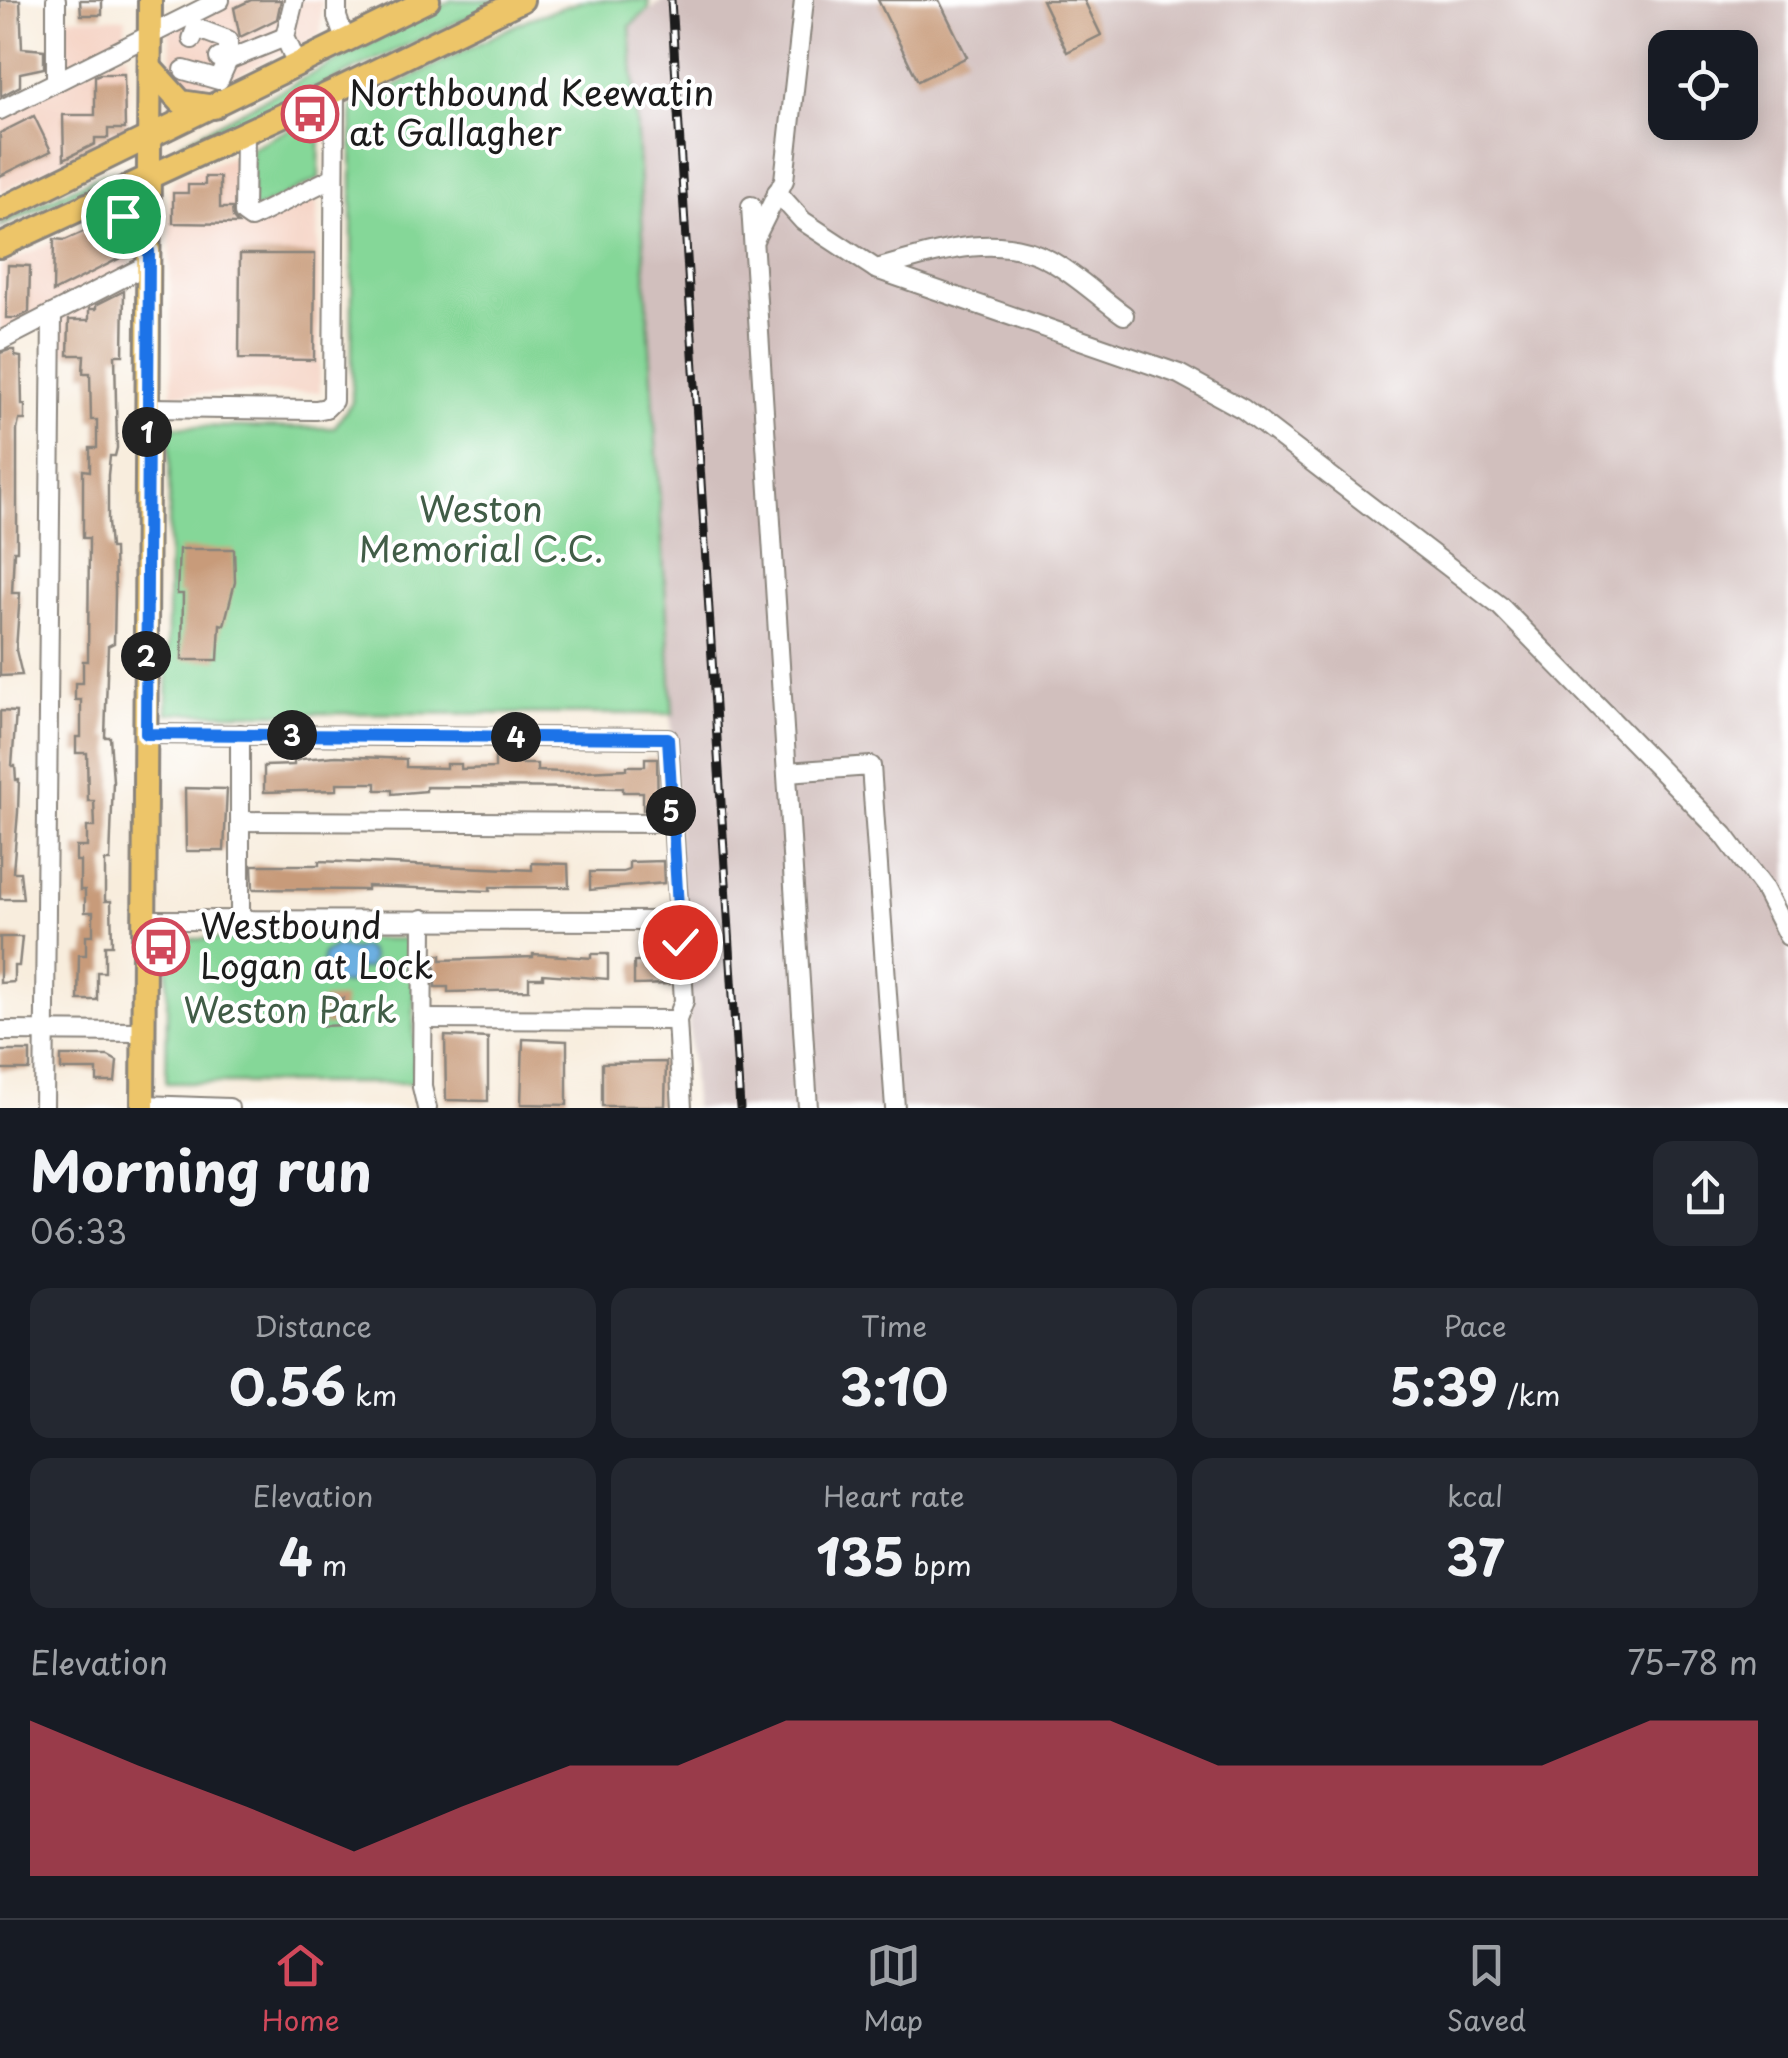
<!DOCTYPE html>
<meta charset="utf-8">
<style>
body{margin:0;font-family:"Playpen Sans",sans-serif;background:#242831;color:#f1f3f6;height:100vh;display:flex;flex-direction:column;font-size:38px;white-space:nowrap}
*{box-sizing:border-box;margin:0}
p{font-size:32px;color:#9ea1a6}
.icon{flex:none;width:55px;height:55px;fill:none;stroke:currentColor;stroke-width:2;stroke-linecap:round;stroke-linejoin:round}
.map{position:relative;height:1108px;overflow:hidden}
.side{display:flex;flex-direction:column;background:#171b24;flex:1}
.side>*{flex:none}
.controls{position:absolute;left:1648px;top:30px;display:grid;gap:20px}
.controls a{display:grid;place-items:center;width:110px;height:110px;border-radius:20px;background:#171b24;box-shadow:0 5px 25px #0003;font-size:50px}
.pin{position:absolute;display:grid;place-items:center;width:85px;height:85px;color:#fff;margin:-42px;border:5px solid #fff;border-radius:50%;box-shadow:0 2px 10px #0007}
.km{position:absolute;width:50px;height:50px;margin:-25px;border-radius:50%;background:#222;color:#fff;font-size:28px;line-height:50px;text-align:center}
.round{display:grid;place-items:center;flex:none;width:105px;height:105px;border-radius:20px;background:#242831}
.summary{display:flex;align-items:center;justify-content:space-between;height:170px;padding:0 30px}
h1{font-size:55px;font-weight:700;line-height:75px}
.figures{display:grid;grid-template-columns:repeat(3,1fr);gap:15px;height:170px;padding:10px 30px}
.figures div{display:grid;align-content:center;border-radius:20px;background:#242831;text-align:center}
.figures b{font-size:50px;font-weight:700}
.figures small{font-size:28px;font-weight:400}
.figures p{font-size:28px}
.chart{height:280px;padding:20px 30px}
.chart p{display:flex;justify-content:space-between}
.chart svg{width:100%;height:180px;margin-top:10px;fill:#d1495b;opacity:.7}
.tab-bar{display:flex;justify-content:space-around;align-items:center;height:140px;border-top:2px solid #363941;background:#171b24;font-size:28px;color:#9ea1a6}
.tab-bar a{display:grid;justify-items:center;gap:5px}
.tab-bar .selected{color:#d1495b}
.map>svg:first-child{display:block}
.built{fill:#f5d2c2}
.industrial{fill:#d1bfbd;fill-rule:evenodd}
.green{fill:#85d798;stroke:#507a5a;stroke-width:2.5}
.water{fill:#6cafe1;stroke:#44667e;stroke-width:2.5}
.building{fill:#c89b7a}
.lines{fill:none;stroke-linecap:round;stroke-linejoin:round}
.minor-casing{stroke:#8a847c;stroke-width:22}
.major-casing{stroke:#8a847c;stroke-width:28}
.minor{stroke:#fff;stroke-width:18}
.major{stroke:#edc569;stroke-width:22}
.rail-casing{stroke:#1c1c1c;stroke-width:9}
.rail{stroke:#fff;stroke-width:5;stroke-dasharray:15;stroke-linecap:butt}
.route-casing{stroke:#fff;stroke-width:20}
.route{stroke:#1a73e8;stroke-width:12}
.labels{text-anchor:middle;stroke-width:8;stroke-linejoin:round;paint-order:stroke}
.poi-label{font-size:35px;fill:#1c1c1c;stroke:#fff;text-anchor:start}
.park-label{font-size:35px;fill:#415d47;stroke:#fff}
</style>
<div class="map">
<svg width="1788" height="1108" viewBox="0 0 1788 1108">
<rect width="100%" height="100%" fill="#fff"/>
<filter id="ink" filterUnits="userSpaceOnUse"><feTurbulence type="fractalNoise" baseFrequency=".01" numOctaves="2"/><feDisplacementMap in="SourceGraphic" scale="20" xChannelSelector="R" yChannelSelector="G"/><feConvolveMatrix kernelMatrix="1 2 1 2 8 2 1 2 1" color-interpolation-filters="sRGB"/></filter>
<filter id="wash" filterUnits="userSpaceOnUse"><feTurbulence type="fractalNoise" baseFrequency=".0048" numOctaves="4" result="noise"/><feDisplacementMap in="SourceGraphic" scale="40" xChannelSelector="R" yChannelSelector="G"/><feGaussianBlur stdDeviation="2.25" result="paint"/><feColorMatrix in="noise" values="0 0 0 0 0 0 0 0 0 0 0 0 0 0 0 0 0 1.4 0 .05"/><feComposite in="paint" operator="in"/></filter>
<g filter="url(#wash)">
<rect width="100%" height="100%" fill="#f8eddd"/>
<g class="built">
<polygon points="230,0 321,0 321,35 215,85 174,79 169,30"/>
<polygon points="62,17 126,18 124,43 64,68"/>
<polygon points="127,52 128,129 0,192 0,114"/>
<polygon points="238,154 238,225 248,225 317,194 320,392 172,394 169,189 176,179"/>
<polygon points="96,221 120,230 132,268 0,334 0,267"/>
<polygon points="125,284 125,354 60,354 59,318"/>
</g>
<path class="industrial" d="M 663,0 L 1788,0 L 1788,1108 L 694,1108 L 630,26 ZM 1665,48 L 1740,48 L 1740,122 L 1665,122 Z"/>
<g class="green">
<polygon points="452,0 504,0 190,147 181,143"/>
<polygon points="585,0 649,0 649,9 630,26 673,714 167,713 170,426 334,428 352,402 352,107 528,19"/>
<polygon points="308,120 320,126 319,179 257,209 251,207 251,148"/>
<polygon points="115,171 114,176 0,227 4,220 102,174"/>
<polygon points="168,939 414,939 414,1083 166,1083"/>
</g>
<path class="water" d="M 336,946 L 353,950 L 362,947 L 369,951 L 372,959 L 368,968 L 359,969 L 354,983 L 334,984 C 323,975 321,969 323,954 Z"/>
<g id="blocks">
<g class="building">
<polygon points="0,0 20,0 22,48 44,50 44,68 20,73 20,86 1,96"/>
<polygon points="80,0 102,0 102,15 81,15"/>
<polygon points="251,0 281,0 277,19 240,37 234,8"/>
<polygon points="878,0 939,0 967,57 918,81"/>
<polygon points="1042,0 1084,0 1101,35 1067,52"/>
<polygon points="100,74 124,74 125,129 108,129 108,138 95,138 95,144 64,159 63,115 95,115 95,76"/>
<polygon points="34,116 51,151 0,176 0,133"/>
<polygon points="205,177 220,177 220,208 232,208 233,218 238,224 173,223 173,193 188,193 188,185 205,185"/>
<polygon points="96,226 117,233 124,256 53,292 54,239 65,240"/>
<polygon points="240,254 315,254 314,360 239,359"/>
<polygon points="8,265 30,266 29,312 17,318 6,318"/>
<polygon points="124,291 123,355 115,355 117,448 115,456 110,456 108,475 108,522 110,548 114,548 115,592 114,643 108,646 105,737 110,737 113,781 110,861 105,861 105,901 111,901 112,945 105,945 105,972 97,972 97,1000 78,1000 79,955 86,955 86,935 93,935 93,912 85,912 85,890 80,890 80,861 76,861 76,847 87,847 87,827 95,827 94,801 88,801 87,753 76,753 76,737 81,737 81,700 75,700 75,683 83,683 83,661 88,661 89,538 83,538 83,470 90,471 90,448 97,448 97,420 91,420 90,373 83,373 84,355 68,355 69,320 89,320 89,309 96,309 96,305"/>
<polygon points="9,350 15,350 15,356 21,357 22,405 25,405 25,420 19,420 17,430 17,551 14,551 12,593 20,593 16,650 22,675 0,676 0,353"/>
<polygon points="179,549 234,549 235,582 224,625 220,624 218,660 182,660 183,594 177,594"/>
<polygon points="0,711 16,712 12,766 15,766 16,780 19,780 18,812 13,872 20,872 23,899 0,899"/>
<polygon points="336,756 406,759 406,767 446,768 446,764 461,764 461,769 495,768 495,757 513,757 513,764 537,764 537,771 563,772 627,769 627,766 645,766 645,758 657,758 658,810 643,810 643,792 623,792 623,788 426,787 426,791 392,794 392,790 376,790 376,783 337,783 337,790 264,792 264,766 294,765 294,761 302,759"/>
<polygon points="185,788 227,789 224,851 186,851"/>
<polygon points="319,861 532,870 532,863 568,864 569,887 490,887 490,891 367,886 367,890 253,889 252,865 319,865"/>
<polygon points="663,861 664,883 590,890 590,872 623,872 629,870 629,862"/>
<polygon points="0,937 22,937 19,966 14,966 14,982 0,983"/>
<polygon points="533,954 591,958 591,954 608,954 608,979 543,974 543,978 529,978 529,990 448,992 448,987 435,987 435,955 441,955 441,960 533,957"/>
<polygon points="634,962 669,962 670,984 634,985"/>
<polygon points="343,998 344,1025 323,1026 322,999"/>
<polygon points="445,1036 488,1038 488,1101 446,1100"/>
<polygon points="523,1039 567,1041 567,1105 521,1104"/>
<rect x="0" y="1051" width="30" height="19"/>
<polygon points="61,1056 108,1056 117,1061 115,1082 97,1082 97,1070 61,1070"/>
<polygon points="666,1062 665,1106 602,1106 602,1063"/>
</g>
</g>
</g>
<g filter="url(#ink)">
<use href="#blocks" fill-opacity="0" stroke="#8a847c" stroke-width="2.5"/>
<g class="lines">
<g class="minor-casing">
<g id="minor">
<polyline points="294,0 285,37 297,64"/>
<polyline points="337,0 337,17 345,40"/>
<polyline points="219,58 228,60 285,37"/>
<polyline points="184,70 219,80 228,60 228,40 196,28 192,39"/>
<polyline points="56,82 56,0"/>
<polyline points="0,110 220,0"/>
<polyline points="245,133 244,213 251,218 334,177"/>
<path d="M 777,192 L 803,221 L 876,269 C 931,254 994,230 1049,260 C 1075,274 1099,297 1124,315"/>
<polyline points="751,206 808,1108"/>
<polyline points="755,238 784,180 804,0"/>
<polyline points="876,269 1179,374 1243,409 1500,606 1724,835 1763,887 1788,936"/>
<polyline points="0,341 149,264"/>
<polyline points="148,408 316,410 326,408 333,401 335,91"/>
<polyline points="145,734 668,738 684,1001 677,1020 682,1108"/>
<polyline points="240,734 240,918"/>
<polyline points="787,772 871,766 895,1108"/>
<polyline points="240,821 671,823"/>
<polyline points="423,919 422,1087 427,1108"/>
<polyline points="144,920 679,921"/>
<polyline points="422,1019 677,1020"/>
<polyline points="0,1031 143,1032"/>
<polyline points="143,1105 229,1108"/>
<polyline points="44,1108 52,314"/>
</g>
</g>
<g class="major-casing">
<g id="major">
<polyline points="150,68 181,102 214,107"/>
<path d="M 87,205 C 123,213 129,220 148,251"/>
<polyline points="0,210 428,0"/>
<polyline points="0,246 335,91 522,0"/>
<polyline points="143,1108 150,0"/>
</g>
</g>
<use href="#minor" class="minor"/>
<use href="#major" class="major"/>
<g class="rail-casing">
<polyline id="rail" points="671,0 740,1108"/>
</g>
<use href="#rail" class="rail"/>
</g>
</g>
<g class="lines" filter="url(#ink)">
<g class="route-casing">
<polyline id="route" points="123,216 149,251 146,734 668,738 680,942"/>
</g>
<use href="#route" class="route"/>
</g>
<defs>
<g id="bus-ring" transform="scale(2.875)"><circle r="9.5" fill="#fff" stroke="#d1495b" stroke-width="1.5"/><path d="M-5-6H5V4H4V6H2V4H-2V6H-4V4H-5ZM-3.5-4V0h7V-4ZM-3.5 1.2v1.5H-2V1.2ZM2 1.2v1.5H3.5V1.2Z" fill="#d1495b"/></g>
</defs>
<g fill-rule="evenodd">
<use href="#bus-ring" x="310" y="114"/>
<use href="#bus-ring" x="161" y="947"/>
</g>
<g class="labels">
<g class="poi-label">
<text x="349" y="106">Northbound Keewatin<tspan x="349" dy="40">at Gallagher</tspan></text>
<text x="200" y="939">Westbound<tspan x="200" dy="40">Logan at Lock</tspan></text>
</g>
<g class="park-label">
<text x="481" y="522">Weston<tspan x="481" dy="40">Memorial C.C.</tspan></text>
<text x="290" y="1023">Weston Park</text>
</g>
</g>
</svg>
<div class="controls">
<a><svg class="icon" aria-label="locate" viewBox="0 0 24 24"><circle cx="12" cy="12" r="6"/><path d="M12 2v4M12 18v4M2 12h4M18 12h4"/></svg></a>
</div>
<div class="pin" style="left:123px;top:216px;background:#1e9e55"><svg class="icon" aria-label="arrive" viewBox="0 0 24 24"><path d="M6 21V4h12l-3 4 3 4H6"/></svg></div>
<div class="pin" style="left:680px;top:942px;background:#d93025"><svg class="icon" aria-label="check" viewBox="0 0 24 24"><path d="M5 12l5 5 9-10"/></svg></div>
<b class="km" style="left:147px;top:432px">1</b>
<b class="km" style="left:146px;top:656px">2</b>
<b class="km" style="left:292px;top:735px">3</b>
<b class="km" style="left:516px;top:737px">4</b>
<b class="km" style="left:671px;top:811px">5</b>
</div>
<section class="side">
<div class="summary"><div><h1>Morning run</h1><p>06:33</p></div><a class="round"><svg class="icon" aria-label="share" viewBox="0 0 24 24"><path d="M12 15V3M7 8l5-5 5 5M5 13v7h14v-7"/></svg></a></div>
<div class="figures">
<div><p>Distance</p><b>0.56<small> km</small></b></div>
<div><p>Time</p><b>3:10</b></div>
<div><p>Pace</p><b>5:39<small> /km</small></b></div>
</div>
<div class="figures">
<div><p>Elevation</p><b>4<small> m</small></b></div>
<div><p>Heart rate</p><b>135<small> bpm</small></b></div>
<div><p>kcal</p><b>37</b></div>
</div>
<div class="chart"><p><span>Elevation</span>75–78 m</p>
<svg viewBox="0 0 160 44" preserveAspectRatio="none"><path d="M0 44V6L10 17L20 27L30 38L40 27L50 17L60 17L70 6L80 6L90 6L100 6L110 17L120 17L130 17L140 17L150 6L160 6V44z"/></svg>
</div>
</section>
<nav class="tab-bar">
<a class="selected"><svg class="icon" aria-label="home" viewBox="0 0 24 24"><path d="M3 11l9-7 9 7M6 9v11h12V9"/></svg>Home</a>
<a><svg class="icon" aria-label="map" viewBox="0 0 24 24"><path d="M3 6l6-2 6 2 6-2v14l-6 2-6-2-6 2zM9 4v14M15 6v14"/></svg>Map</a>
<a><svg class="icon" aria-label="saved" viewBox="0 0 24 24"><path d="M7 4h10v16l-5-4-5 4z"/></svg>Saved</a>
</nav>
